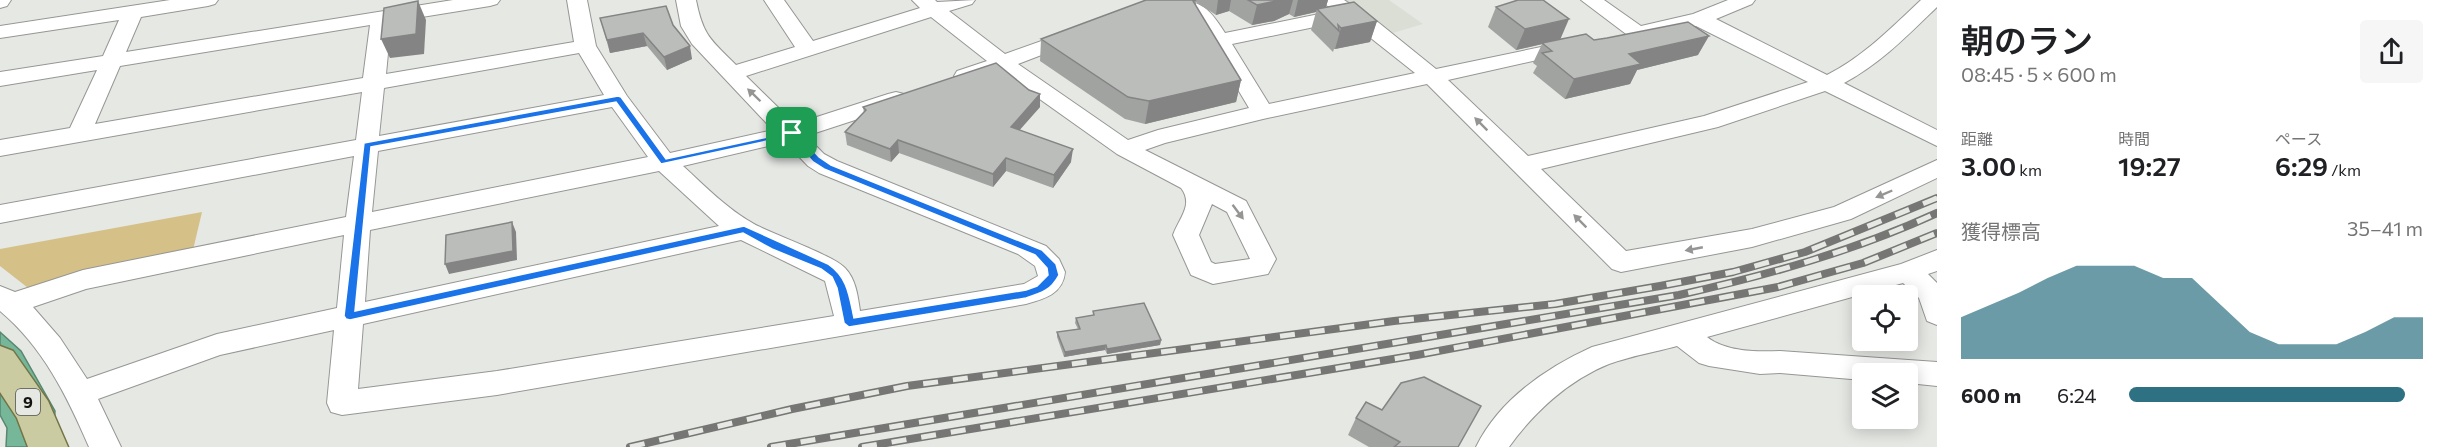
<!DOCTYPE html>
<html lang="ja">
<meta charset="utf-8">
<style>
body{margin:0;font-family:Commissioner,"Noto Sans JP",sans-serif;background:#f6f6f6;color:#202124;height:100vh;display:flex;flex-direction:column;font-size:22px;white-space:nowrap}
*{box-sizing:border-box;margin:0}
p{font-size:20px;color:#757577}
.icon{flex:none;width:33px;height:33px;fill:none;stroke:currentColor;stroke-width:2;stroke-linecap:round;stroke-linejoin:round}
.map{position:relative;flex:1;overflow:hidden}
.drawer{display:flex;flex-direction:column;background:#fff;width:510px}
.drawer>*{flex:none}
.tools{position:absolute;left:1852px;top:285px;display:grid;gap:12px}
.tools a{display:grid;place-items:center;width:66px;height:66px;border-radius:6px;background:#fff;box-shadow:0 3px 15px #0003;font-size:30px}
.pin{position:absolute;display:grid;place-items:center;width:51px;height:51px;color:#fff;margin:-26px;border-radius:12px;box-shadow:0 3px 9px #0006}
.round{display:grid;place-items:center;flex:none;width:63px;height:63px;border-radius:6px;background:#f6f6f6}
.headline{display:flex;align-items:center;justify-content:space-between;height:102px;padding:0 24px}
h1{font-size:33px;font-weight:600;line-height:45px}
.metrics{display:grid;grid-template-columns:repeat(3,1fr);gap:9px;height:102px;padding:6px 24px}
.metrics div{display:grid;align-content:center}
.metrics b{font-size:26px;font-weight:600}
.metrics small{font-size:16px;font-weight:400}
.metrics p{font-size:16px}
.chart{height:168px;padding:12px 24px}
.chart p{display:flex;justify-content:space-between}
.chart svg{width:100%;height:108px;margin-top:6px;fill:#2d7182;opacity:.7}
ul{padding:0 24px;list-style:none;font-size:20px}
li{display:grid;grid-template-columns:96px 72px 1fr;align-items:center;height:45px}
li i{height:15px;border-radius:8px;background:#2d7182}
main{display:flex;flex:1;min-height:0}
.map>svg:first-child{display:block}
.built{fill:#daded4}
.green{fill:#d5c188}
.water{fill:#77b799;stroke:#598670;stroke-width:1.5}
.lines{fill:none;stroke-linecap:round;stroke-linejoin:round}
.minor-casing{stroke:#959794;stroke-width:2}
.major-casing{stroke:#737446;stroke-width:3}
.minor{fill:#fff;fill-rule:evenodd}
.major{fill:#cacba1;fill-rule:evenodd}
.rail-far1-casing{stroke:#767774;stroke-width:6}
.rail-casing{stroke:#767774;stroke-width:8}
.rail-far1{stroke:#e6e8e4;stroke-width:4;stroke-dasharray:12;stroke-linecap:butt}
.rail{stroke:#e6e8e4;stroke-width:5;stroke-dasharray:15;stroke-linecap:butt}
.wall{fill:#a1a3a1}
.shaded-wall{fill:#838483}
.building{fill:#bbbdbb;stroke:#838483;stroke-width:1.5}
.oneway{fill:#959594}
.route{fill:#1a73e8;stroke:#fff;stroke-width:1.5;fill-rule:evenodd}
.labels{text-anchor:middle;stroke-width:4.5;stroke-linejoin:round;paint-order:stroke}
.shield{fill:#e6e8e4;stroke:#525351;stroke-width:1.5}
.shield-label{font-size:16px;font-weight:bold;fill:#131312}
</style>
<main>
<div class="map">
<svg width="1937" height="447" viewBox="0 0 1937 447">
<rect width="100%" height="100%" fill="#e6e8e4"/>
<polygon class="built" points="1342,0 1389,0 1423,24 1393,33"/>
<polygon class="green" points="202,212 193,250 32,291 0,266 0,249"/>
<polygon class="water" points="0,332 21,351 55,411 53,447 6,447 7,428 0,415"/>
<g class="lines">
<g class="minor-casing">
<g id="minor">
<polygon points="0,0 11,0 7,6 0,8"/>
<path d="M 170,0 L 218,0 L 215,4 L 208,6 L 141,17 L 126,52 L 453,0 L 500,0 L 497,4 L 490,6 L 391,22 L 386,74 L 574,42 L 567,0 L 587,0 L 596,46 L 627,96 L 670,153 L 773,130 L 692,44 L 681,26 L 676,0 L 696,0 C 703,36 711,40 736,65 L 795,47 L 764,0 L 784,0 L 813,41 L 920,8 L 912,0 L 935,0 L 937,2 L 975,0 L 972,4 L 949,11 L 1005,54 L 1064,33 L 1071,31 L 1078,33 L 1081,37 L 1078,41 L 1018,64 L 1128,140 L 1158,130 L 1249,108 L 1197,21 L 1169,4 L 1166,0 C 1199,0 1207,4 1225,33 L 1334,11 L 1320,0 L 1344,0 L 1379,23 L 1436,69 L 1570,41 L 1577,43 L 1581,47 L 1577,51 L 1448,80 L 1528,156 L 1704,116 L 1808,82 L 1696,26 L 1646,35 L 1637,39 L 1630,37 L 1581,0 L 1604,0 L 1641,26 L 1693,14 L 1728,0 L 1755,0 L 1752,4 L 1716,19 L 1827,75 C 1864,56 1891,28 1921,0 L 1937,0 L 1937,7 C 1908,35 1880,64 1844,83 L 1937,130 L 1937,146 L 1825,91 L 1718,127 L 1541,169 L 1626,251 L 1752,229 L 1834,207 L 1937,160 L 1937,178 L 1851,219 L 1752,247 L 1621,272 L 1612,269 L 1427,84 L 1263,119 L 1165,143 L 1145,150 L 1246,201 L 1276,259 L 1268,274 L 1213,284 L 1191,275 L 1173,235 C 1179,218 1194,205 1181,188 L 1117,154 L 1000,71 L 965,83 L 957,81 L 954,76 L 957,71 L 987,61 L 931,17 L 746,76 L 795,124 L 888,94 L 896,92 L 904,94 L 907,99 L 904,104 L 806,136 L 824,154 L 837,161 L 1046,246 L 1059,259 L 1065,272 C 1063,294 1044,299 1026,304 L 497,395 L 342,415 L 331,412 L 327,403 L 334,330 L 220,355 L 98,399 L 121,447 L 89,447 C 67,396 43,347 0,311 L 0,286 L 15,292 L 83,270 L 346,217 L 354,156 L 0,223 L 0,205 L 356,140 L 362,92 L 0,156 L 0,140 L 70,128 L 97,70 L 0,86 L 0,72 L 103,56 L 119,20 L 0,38 L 0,26 ZM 1348,20 L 1415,73 L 1269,104 L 1232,44 ZM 370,25 L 363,78 L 95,124 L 120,66 ZM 579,53 L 604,95 L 379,136 L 384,88 ZM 612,107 L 648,157 L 372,212 L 378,151 ZM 785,142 L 808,166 L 819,173 L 1018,254 L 1035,266 L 1038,276 L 1024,284 L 860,311 C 858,297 856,279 845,268 C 833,255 774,235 754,224 C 727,209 705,186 683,166 ZM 659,171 L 719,226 L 365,302 L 370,230 ZM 1212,204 L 1227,212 L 1250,259 L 1215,264 L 1211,262 L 1199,235 ZM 344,235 L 337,308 L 217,334 L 87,379 L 60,338 L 33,307 L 86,289 ZM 741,240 L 825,281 L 834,316 L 497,371 L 358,389 L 363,324 Z"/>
<path d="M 1937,250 L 1937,271 L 1928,274 L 1937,283 L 1937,325 L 1927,321 L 1919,298 L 1903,283 L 1707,337 C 1726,352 1757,352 1780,351 L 1937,362 L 1937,386 L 1908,383 L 1908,374 L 1863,374 L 1863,380 L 1780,373 L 1760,374 L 1709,366 L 1699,363 L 1677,346 C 1655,352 1631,356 1609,364 C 1569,380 1534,412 1509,447 L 1476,447 C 1499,400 1546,368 1592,347 L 1901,264 Z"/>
</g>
</g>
<g class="major-casing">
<polygon id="major" points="0,346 13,351 48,401 68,447 28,447 17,418 0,392"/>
</g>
<use href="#minor" class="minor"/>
<use href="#major" class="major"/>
<g class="rail-far1-casing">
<polyline id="rail-far1" points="1934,199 1937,198"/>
</g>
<g class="rail-casing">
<g id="rail">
<polyline points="630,447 792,409 907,386 1394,321 1555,304 1660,286 1733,272 1805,252 1937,198"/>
<path d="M 771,447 L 1679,295 C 1768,275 1854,251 1937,213"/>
<polyline points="862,447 1417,355 1778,287 1863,263 1937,233"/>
</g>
</g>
<use href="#rail-far1" class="rail-far1"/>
<use href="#rail" class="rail"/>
</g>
<g class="wall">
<polygon points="1146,0 1328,0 1326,7 1377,21 1370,42 1335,49 1334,49 1333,52 1311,30 1316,12 1294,17 1289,14 1274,21 1252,25 1229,11 1216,15 1196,2 1196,6 1241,80 1236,102 1145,124 1125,119 1040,61 1041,39"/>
<polygon points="1496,7 1560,39 1594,40 1698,55 1637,70 1630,84 1565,99 1533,73 1537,66 1533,63 1542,44 1516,50 1488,27"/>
<polygon points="600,18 673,25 692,59 667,70 647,46 610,53"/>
<polygon points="1029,90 1040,94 1040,107 1019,130 1071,162 1053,188 1006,171 993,187 899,153 891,162 847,145 845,132 864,113 863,107"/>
<polygon points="1093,311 1161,340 1160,345 1107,354 1105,350 1064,357 1057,337 1057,332 1078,329 1075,323 1076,318 1093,315"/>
<polygon points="1382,410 1458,447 1369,447 1348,435 1356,418"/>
</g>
<g class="shaded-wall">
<polygon points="1218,0 1231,0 1229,11 1216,15"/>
<polygon points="1281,0 1293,0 1289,14 1274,21 1252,25 1257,5"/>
<polygon points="1298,0 1328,0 1325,10 1317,9 1316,12 1294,17"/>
<polygon points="418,1 426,20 424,54 390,58 381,39"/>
<polygon points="1569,19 1560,40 1516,50 1525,29"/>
<polygon points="1377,21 1370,42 1335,49 1341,28"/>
<polygon points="643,33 647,46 610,53 607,40"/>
<polygon points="1709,36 1698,55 1637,70 1630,84 1565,99 1574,79 1629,54"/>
<polygon points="690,46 692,59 667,70 664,57"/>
<polygon points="1241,80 1236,102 1145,124 1149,101"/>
<polygon points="1040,94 1040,107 1010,141 1011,127"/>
<polygon points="898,140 899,153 891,162 890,149"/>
<polygon points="1073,149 1071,162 1053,188 1054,175"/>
<polygon points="1006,158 1006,171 993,187 993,174"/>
<polygon points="512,222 516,232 517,260 449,274 445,264"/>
<polygon points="1161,340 1160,345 1107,354 1107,349"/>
<polygon points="1106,345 1105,350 1064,357 1065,352"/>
</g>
<g class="building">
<polygon points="1146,0 1196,0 1193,1 1241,80 1149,101 1128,97 1041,39"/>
<polygon points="1248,0 1281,0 1257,5"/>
<polygon points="1518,0 1543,0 1569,19 1525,29 1496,7"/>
<polygon points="418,1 416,34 381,39 384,8"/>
<polygon points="1354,2 1377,21 1341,28 1338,25 1339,31 1317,9"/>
<polygon points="666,6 673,25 690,46 664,57 643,33 607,40 600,18"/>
<polygon points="1688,22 1709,36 1629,54 1641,64 1574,79 1542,53 1552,51 1542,43 1586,34 1594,40 1607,38"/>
<polygon points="996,63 1029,90 1040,94 1011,127 1073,149 1054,175 1006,158 993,174 898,140 890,149 845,132 866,110 863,107"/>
<polygon points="512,222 513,251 445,264 446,235"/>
<polygon points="1144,303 1161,340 1107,349 1106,345 1065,352 1057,332 1080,329 1076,318 1094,315 1093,311"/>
<polygon points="1424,377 1481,406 1458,447 1394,447 1400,442 1356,418 1366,402 1382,410 1401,383"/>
</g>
<defs><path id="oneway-solid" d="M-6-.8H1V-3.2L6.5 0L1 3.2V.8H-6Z" transform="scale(1.5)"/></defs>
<g class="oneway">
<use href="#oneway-solid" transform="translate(754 95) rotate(-136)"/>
<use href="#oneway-solid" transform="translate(1481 124) rotate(-135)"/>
<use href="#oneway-solid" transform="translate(1884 194) rotate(157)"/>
<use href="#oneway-solid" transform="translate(1238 212) rotate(53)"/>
<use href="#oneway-solid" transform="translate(1580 221) rotate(-135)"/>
<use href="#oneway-solid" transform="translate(1694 249) rotate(169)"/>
</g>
<path class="route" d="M 618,96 L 621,97 L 666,159 L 795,131 L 819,157 L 831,165 L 1042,250 L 1056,264 L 1059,275 C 1051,290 1042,293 1026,298 L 849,327 L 844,323 L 837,288 L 832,277 L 821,269 L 772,249 L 743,233 L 350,320 L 346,319 L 344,316 L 364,143 ZM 616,102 L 661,164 L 790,136 L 813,162 L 824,169 L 1035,255 L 1047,268 L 1048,275 L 1037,286 L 1026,290 L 854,318 C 849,295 848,278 828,264 L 744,226 L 355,311 L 371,147 Z"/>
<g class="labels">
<rect class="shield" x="16" y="389" width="24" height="26" rx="4.5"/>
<g class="shield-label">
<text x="28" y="408">9</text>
</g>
</g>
</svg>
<div class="tools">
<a><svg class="icon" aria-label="locate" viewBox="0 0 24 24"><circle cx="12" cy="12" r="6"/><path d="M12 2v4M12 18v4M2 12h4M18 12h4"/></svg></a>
<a><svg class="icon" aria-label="layers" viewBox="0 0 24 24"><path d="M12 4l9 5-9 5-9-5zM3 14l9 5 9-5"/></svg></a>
</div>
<div class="pin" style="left:792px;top:133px;background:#1e9e55"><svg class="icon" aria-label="arrive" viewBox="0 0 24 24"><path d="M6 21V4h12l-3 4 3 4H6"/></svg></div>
</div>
<section class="drawer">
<div class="headline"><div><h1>朝のラン</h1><p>08:45 · 5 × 600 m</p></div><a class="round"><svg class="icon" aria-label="share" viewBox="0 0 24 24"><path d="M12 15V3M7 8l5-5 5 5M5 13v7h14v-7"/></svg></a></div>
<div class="metrics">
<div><p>距離</p><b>3.00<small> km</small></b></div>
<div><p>時間</p><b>19:27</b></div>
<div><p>ペース</p><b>6:29<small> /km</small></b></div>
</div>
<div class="chart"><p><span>獲得標高</span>35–41 m</p>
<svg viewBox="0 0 160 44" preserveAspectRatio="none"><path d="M0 44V27L10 22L20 17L30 11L40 6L50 6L60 6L70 11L80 11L90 22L100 33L110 38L120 38L130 38L140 33L150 27L160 27V44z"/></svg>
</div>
<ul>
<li><b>600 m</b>6:24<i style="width:94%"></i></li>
</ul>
</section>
</main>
